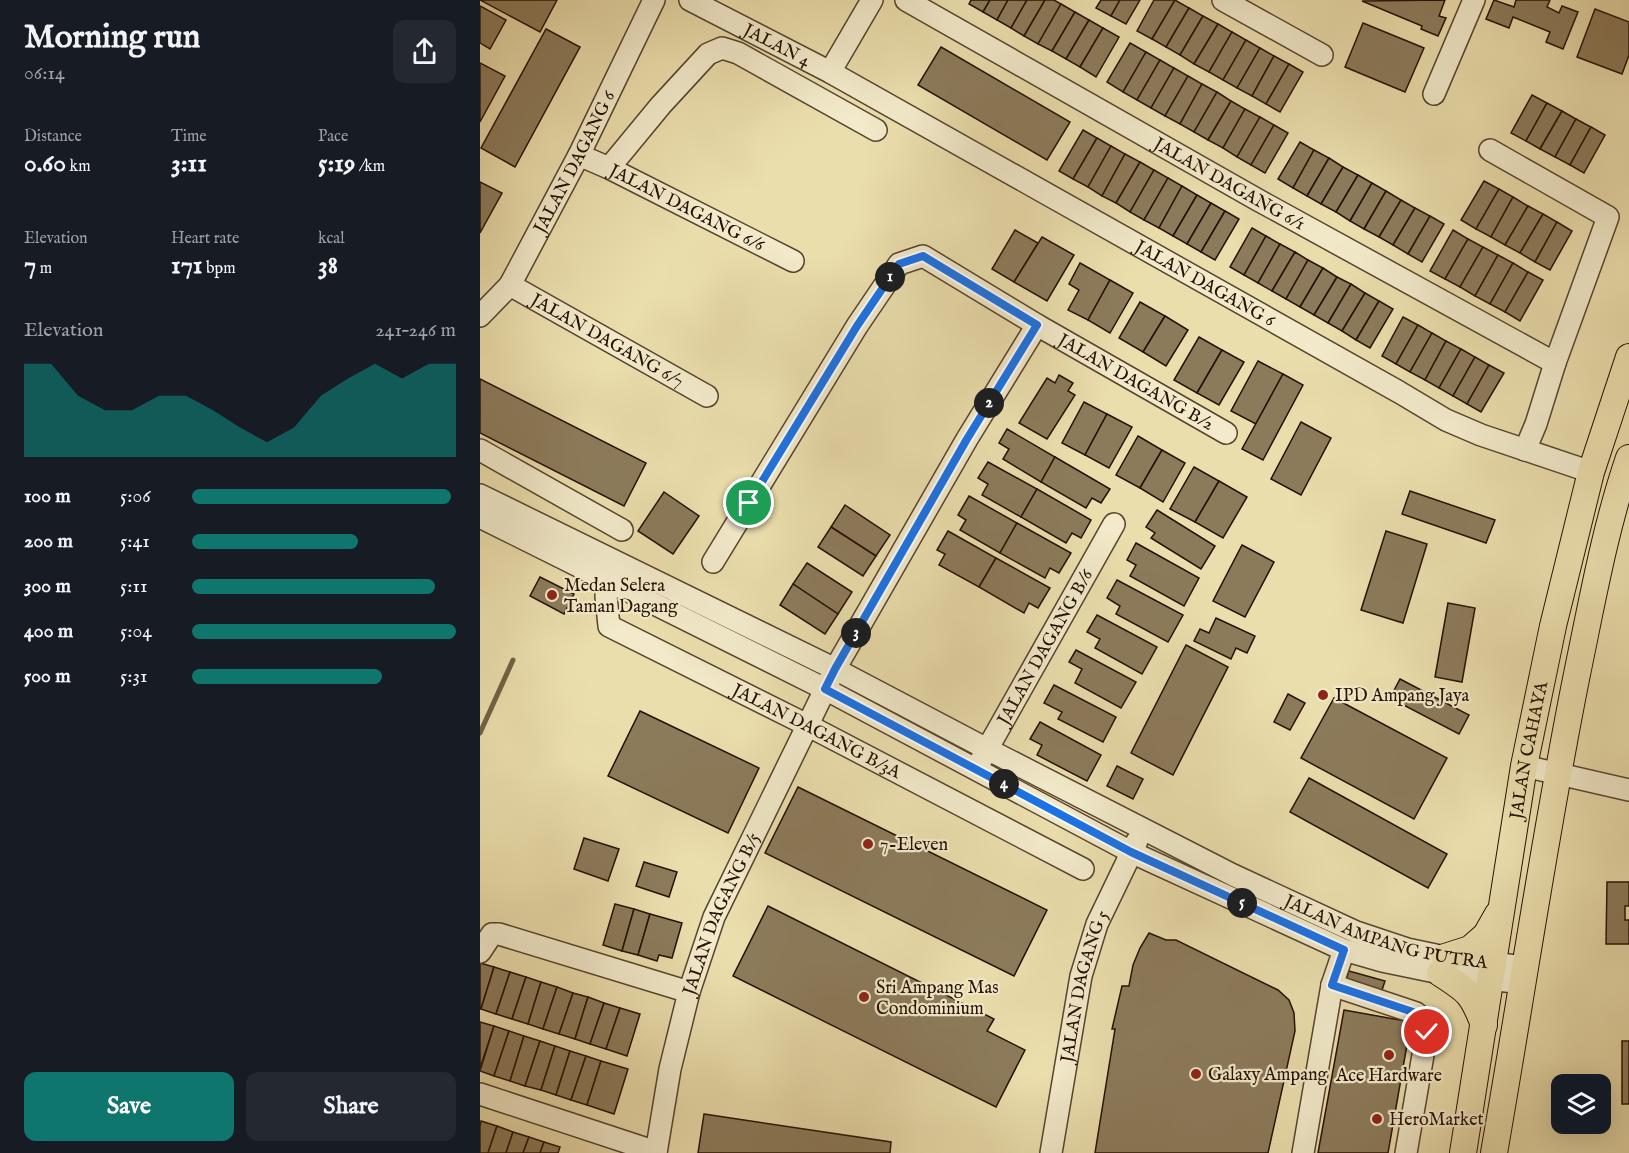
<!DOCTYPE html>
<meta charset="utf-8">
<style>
body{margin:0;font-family:"IM FELL English",serif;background:#242831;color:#f1f3f6;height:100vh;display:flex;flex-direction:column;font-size:22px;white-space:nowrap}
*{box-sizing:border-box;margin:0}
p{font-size:20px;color:#9ea1a6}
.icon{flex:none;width:33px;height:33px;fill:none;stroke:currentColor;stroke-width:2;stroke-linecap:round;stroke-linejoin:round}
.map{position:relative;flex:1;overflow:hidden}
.sheet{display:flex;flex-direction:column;background:#171b24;width:480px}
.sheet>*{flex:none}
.buttons{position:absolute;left:1071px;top:1074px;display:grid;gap:12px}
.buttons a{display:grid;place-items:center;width:60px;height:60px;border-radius:12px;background:#171b24;box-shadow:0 6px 24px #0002;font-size:30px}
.pin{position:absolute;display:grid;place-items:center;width:51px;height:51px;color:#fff;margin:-26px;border:3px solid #fff;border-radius:50%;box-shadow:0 2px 6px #0007}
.km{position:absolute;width:30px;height:30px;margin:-15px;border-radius:50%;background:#222;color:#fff;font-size:16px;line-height:30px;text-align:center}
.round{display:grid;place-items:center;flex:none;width:63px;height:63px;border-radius:12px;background:#242831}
.head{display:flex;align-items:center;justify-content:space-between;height:102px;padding:0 24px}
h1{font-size:33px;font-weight:700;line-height:45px}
.stats{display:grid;grid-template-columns:repeat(3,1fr);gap:9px;height:102px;padding:6px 24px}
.stats div{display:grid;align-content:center}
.stats b{font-size:26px;font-weight:700}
.stats small{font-size:16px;font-weight:400}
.stats p{font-size:16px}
.chart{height:168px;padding:12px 24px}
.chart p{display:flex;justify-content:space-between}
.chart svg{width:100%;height:108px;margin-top:6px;fill:#0f766e;opacity:.7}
.action{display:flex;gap:12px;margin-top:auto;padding:12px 24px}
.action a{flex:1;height:69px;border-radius:12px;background:#0f766e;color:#fff;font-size:24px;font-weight:700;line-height:69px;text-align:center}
.action a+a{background:#242831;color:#f1f3f6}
ul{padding:0 24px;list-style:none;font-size:20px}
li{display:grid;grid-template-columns:96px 72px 1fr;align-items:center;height:45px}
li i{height:15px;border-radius:8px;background:#0f766e}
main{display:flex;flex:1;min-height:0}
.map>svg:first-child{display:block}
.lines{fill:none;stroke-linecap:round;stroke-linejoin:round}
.stream{stroke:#746246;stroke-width:5}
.building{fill:#8c7b5b;stroke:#251003;stroke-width:1.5}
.minor-casing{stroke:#56442e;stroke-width:24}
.major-casing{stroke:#251003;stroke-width:28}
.minor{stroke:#f2eaca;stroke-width:21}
.major{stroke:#ebdead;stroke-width:26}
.route-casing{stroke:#fff;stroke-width:12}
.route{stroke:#1a73e8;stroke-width:8}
.poi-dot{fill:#8f2418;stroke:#f2eaca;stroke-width:2}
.labels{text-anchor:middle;stroke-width:4.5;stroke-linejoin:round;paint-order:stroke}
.street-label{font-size:18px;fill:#251003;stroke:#f2eaca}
.poi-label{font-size:18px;fill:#251003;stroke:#f2eaca;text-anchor:start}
</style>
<main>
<section class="sheet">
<div class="head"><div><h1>Morning run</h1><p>06:14</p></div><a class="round"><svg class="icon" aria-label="share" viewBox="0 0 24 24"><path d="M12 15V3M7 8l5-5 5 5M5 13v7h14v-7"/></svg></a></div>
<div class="stats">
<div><p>Distance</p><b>0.60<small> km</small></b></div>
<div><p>Time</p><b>3:11</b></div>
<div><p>Pace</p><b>5:19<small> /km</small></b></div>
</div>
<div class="stats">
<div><p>Elevation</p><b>7<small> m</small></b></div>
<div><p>Heart rate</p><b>171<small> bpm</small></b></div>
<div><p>kcal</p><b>38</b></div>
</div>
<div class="chart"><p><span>Elevation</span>241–246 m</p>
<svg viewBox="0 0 160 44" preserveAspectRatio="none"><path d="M0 44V6L10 6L20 19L30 25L40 25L50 19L60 19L70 25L80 32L90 38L100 32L110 19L120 12L130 6L140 12L150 6L160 6V44z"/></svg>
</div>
<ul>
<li><b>100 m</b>5:06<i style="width:98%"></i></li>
<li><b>200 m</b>5:41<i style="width:63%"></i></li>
<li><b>300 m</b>5:11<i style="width:92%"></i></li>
<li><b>400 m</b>5:04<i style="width:100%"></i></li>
<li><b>500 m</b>5:31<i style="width:72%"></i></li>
</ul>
<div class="action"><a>Save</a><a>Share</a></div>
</section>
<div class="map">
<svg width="1149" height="1153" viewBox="0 0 1149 1153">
<rect width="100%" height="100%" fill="#ebdead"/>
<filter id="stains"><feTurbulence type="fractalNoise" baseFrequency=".00333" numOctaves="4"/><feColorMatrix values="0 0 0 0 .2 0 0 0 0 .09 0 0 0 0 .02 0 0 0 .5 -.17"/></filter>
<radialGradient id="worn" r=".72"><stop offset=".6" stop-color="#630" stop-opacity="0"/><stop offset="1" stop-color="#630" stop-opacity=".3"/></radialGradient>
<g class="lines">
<polyline class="stream" points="0,733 33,660"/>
</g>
<g class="building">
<polygon points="0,0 77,0 60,32"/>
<polygon points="491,0 510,0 503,12 489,4"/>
<polygon points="510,0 528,0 517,20 503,12"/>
<polygon points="528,0 547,0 531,28 517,20"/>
<polygon points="547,0 565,0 544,36 531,28"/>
<polygon points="565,0 574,0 581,4 558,44 544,36"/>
<polygon points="621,0 640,0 631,16 616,8"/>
<polygon points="640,0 660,0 646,24 631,16"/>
<polygon points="674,0 695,0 672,39 657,31"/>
<polygon points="695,0 709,8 686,47 672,39"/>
<polygon points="965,0 959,16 966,18 958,36 941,29 942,26 882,1"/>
<polygon points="1014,0 1034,7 1036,0 1070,0 1067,7 1079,13 1082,6 1098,12 1083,49 1066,42 1070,32 1033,17 1029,28 1006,19"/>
<polygon points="581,4 595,12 572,51 558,44"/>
<polygon points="0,6 26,20 10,49 0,43"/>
<polygon points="709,8 723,16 700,55 686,47"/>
<polygon points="1115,9 1149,22 1149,55 1142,74 1097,57"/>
<polygon points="595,12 609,20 586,59 572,51"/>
<polygon points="723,16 738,24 714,64 700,55"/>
<polygon points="609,20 623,28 600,67 586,59"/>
<polygon points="883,23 944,48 925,92 865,67"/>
<polygon points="738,24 752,32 729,72 714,64"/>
<polygon points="623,28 639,37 616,77 600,67"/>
<polygon points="66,29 100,47 35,167 1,148"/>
<polygon points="752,32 766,40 743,80 729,72"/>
<polygon points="766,40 780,48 757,88 743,80"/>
<polygon points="650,43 666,52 643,92 627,82"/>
<polygon points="461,47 590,122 567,160 438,85"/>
<polygon points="780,48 794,56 772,96 757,88"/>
<polygon points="666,52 680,60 657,100 643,92"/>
<polygon points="794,56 809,64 786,104 772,96"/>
<polygon points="680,60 694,68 671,108 657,100"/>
<polygon points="0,63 25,76 0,122"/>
<polygon points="809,64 823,72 800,112 786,104"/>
<polygon points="694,68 708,76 685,116 671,108"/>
<polygon points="708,76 722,84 700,124 685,116"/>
<polygon points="722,84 737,92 714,132 700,124"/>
<polygon points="737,92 751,101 728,140 714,132"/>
<polygon points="1052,95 1067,103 1046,141 1031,133"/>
<polygon points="751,101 765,109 743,148 728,140"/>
<polygon points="1067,103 1082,111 1060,149 1046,141"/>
<polygon points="765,109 780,117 757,157 743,148"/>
<polygon points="1082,111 1096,119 1075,157 1060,149"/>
<polygon points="780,117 794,125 771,165 757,157"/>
<polygon points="1096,119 1111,127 1090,165 1075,157"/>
<polygon points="794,125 808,133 785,173 771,165"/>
<polygon points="1111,127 1125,135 1104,173 1090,165"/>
<polygon points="603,130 617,138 593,179 579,171"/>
<polygon points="617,138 631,146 608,187 593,179"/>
<polygon points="820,142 834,150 813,188 798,179"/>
<polygon points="631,146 645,154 622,196 608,187"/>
<polygon points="834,150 849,158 827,196 813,188"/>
<polygon points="645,154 660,162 636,203 622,196"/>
<polygon points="849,158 863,167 841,204 827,196"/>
<polygon points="660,162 674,170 650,212 636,203"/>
<polygon points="863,167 878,175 856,212 841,204"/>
<polygon points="674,170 688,178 664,220 650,212"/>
<polygon points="878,175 892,183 870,221 856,212"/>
<polygon points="688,178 702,186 679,228 664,220"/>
<polygon points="1004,181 1019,189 996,229 981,220"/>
<polygon points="0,182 22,193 0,233"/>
<polygon points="892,183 906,191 884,229 870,221"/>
<polygon points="702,186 717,195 693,236 679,228"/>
<polygon points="1019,189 1033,197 1011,237 996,229"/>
<polygon points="906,191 921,200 899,237 884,229"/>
<polygon points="717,195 731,203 707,244 693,236"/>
<polygon points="1033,197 1048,206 1025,245 1011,237"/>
<polygon points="921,200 935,208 913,245 899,237"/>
<polygon points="731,203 745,211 721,252 707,244"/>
<polygon points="1048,206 1063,214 1040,253 1025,245"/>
<polygon points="935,208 950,216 928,254 913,245"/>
<polygon points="745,211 759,219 735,260 721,252"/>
<polygon points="1063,214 1077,222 1055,262 1040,253"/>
<polygon points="950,216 964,224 942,262 928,254"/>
<polygon points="1077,222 1092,231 1070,270 1055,262"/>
<polygon points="772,228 786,236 764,275 750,267"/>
<polygon points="535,230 558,243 534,282 512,269"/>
<polygon points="973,230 988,239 965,279 950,271"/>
<polygon points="786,236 800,244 778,283 764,275"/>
<polygon points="562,237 594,255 567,301 534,282"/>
<polygon points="988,239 1003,247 980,287 965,279"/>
<polygon points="800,244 815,252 792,291 778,283"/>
<polygon points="1003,247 1018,255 995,296 980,287"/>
<polygon points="815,252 828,260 806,299 792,291"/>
<polygon points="1018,255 1033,263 1010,304 995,296"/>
<polygon points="828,260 843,268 820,307 806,299"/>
<polygon points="600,263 630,280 608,320 588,310 599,290 589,284"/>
<polygon points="1033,263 1048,272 1025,312 1010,304"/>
<polygon points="843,268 857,277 834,315 820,307"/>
<polygon points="1048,272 1063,280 1040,321 1025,312"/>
<polygon points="857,277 871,284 848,323 834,315"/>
<polygon points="630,280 653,293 630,333 608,320"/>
<polygon points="871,284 885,293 862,331 848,323"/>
<polygon points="885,293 899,301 876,340 862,331"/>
<polygon points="899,301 913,309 890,348 876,340"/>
<polygon points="660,302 685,316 663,352 639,338"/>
<polygon points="685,316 708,330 686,366 663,352"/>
<polygon points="923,317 938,325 916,364 902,356"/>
<polygon points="938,325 952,333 930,372 916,364"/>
<polygon points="952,333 966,341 945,380 930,372"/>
<polygon points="719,337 742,350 717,393 694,380"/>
<polygon points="966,341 981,349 959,388 945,380"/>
<polygon points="981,349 995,357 973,396 959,388"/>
<polygon points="742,350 764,362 739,405 717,393"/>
<polygon points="995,357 1009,365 987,404 973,396"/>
<polygon points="778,361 803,374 776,424 751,411"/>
<polygon points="1009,365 1024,373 1001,412 987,404"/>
<polygon points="803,374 823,385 783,460 762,449"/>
<polygon points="579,375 593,383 588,391 595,395 567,439 539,423 567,378 575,383"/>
<polygon points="0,379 166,463 144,506 0,433"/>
<polygon points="604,402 627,414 605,455 582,443"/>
<polygon points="627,414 652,427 629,468 605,455"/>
<polygon points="821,422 851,438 821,495 791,479"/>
<polygon points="527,429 575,457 561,482 523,459 529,449 519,443"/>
<polygon points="658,436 682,450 660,488 636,475"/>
<polygon points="682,450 705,463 683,502 660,488"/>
<polygon points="575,457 630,489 621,503 612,498 606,508 561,482"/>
<polygon points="508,462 557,489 541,517 502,495 508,484 498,478"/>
<polygon points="714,467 739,481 715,522 690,509"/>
<polygon points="739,481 767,497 743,538 715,522"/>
<polygon points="557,489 611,520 601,538 592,533 586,543 541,517"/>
<polygon points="930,491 1015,520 1006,543 922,514"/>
<polygon points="184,492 219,516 193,554 158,531"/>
<polygon points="489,496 537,523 520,553 480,530 486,520 478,515"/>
<polygon points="365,505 410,535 396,556 351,527"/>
<polygon points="677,510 735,546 721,569 671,538 675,533 666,527"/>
<polygon points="537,523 591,553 579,573 570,568 565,578 520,553"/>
<polygon points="351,527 396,556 383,576 338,547"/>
<polygon points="468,531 516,558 499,587 459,565 465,554 457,550"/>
<polygon points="906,531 947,544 923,623 881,610"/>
<polygon points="656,543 719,578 704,606 650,576 656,565 647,560"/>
<polygon points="762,545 794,562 765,617 733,601"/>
<polygon points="516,558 570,588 558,608 549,603 544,613 499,587"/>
<polygon points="327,563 372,592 358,614 313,584"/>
<polygon points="60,577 94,594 84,614 50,596"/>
<polygon points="637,580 703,615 688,642 636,614 640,606 627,598"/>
<polygon points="313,584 358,614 345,634 300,605"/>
<polygon points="968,603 995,608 982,682 955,677"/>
<polygon points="617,615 677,647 662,674 615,648 620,639 607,632"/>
<polygon points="736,618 775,636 767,653 756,648 751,659 714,641 720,629 729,633"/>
<polygon points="706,645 748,667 693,775 651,753"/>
<polygon points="596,650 656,682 641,708 595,683 602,669 589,662"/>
<polygon points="920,679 989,715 979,734 910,698"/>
<polygon points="574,685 636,717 623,742 578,719 582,712 564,703"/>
<polygon points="808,694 825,703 810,730 794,722"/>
<polygon points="854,698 967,758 934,819 821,758"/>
<polygon points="160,711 279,768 248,833 128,776"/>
<polygon points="560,722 621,755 607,781 557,755 562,745 550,739"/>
<polygon points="637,766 663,779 653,799 627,786"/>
<polygon points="829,778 967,854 948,888 810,812"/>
<polygon points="318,787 567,910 534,976 285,853"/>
<polygon points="104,838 139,849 128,881 94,869"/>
<polygon points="164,862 197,872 189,897 156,886"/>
<polygon points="1127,882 1149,882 1149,906 1145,906 1145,920 1149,920 1149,944 1126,944"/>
<polygon points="135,904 154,909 142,951 123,945"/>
<polygon points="288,906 514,1019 507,1031 545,1050 516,1107 253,976"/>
<polygon points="154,909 170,914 158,955 142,951"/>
<polygon points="170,914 202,923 192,958 179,955 177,961 158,955"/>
<polygon points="669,933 686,940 696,940 798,990 809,1000 814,1013 815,1031 788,1153 615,1153 635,1029 632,1029 642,986 649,986 653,965 660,948"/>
<polygon points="0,963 14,967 1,1009 0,1009"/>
<polygon points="14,967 30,972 16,1014 1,1009"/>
<polygon points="869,971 905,981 901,993 865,983"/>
<polygon points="30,972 46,977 32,1019 16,1014"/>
<polygon points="46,977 61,982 48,1024 32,1019"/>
<polygon points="61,982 77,987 63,1029 48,1024"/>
<polygon points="77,987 93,993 79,1034 63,1029"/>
<polygon points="93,993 108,997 95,1039 79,1034"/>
<polygon points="108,997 124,1003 110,1044 95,1039"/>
<polygon points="124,1003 140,1008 126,1049 110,1044"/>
<polygon points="140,1008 160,1014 147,1056 126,1049"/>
<polygon points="864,1010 931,1022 908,1153 838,1153"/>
<polygon points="0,1022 14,1026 0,1068"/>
<polygon points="14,1026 29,1031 14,1076 0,1071"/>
<polygon points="29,1031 44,1036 30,1081 14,1076"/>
<polygon points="44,1036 60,1041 45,1086 30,1081"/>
<polygon points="60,1041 75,1046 61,1090 45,1086"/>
<rect x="1142" y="1041" width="7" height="63"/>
<polygon points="75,1046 90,1051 76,1095 61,1090"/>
<polygon points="90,1051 106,1056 91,1100 76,1095"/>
<polygon points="106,1056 121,1061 107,1105 91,1100"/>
<polygon points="121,1061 148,1069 134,1114 107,1105"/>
<polygon points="224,1114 411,1142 410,1153 218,1153"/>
<polygon points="1,1121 17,1126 8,1153 0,1153 0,1126"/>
<polygon points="17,1126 33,1132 26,1153 8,1153"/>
<polygon points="33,1132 49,1137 43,1153 26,1153"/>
<polygon points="49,1137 64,1142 60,1153 43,1153"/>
<polygon points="64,1142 80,1147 78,1153 60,1153"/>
</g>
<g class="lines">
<g class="minor-casing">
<g id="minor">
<path id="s1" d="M 210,0 L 350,72 L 919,392 L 966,420 L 1001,435 L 1111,472"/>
<path id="s2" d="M 426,0 L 778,200 L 1075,363"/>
<polyline points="743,0 842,55"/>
<polyline points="350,72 392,0"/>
<polyline points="954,94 994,0"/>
<polyline points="1010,150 1128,217 1075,363 1056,424 1045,450"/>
<path id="s3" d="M 99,155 L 129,168 L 313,261"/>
<polyline points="129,168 181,105 228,54 242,48 258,53 396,130"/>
<path id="s4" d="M 30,285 L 227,396"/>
<path id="s5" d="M 0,316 L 30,285 L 99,155 L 174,0"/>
<polyline points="0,450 142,530"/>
<path id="s6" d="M 0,495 L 355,669 L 507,749 L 753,875 L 876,932 L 927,949 L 965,957 L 1044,967"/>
<polyline points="0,517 345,689 651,852 864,950 902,961 960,973 1042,983"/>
<path id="s7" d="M 233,562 L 377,326 L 419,264 L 443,256 L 557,325 L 746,433"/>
<path id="s8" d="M 139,570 L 126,596 L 129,626 L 327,725 L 603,869"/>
<path id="s9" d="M 500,762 L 634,524"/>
<polyline points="1044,766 1149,790"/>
<polyline points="0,952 12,934 19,934 209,992"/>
<polyline points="852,985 936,1013 946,1021 947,1032 926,1153"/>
<polyline points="0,1094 176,1152"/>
<path id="s10" d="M 176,1153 L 190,1069 L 209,992 L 234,917 L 355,669 L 487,439 L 557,325"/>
<path id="s11" d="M 571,1153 L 601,976 L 617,924 L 657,841"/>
<polyline points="823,1153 852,985 864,950"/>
</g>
</g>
<g class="major-casing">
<g id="major">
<polyline points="965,957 990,949 1006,935 1018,914"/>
<path d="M 960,973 C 988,991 992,993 1004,1025"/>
<path id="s12" d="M 983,1153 L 1044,766 L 1073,626 L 1111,472 L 1149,357"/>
<path d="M 1014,1153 C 1042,993 1065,833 1097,674 C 1112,602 1125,528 1149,458"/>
</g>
</g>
<use href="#minor" class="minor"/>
<use href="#major" class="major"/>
</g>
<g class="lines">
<g class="route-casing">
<polyline id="route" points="269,503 377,326 419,264 443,256 557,325 487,439 355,669 345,689 651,852 864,950 852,985 936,1013 946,1021 947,1032"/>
</g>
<use href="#route" class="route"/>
</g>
<g class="poi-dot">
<circle cx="72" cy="595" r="6"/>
<circle cx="843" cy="695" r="6"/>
<circle cx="388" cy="844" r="6"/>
<circle cx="384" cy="997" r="6"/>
<circle cx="909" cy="1055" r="6"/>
<circle cx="716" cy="1074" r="6"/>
<circle cx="897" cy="1119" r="6"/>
</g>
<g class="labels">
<g class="street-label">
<text dy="6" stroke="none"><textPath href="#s1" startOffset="98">JALAN 4</textPath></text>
<text dy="6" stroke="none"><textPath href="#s5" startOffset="182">JALAN DAGANG 6</textPath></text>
<text dy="6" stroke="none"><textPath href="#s2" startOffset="372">JALAN DAGANG 6/1</textPath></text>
<text dy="6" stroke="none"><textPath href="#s3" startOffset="120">JALAN DAGANG 6/6</textPath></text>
<text dy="6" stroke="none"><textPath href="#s1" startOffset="588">JALAN DAGANG 6</textPath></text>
<text dy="6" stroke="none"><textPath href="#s4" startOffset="112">JALAN DAGANG 6/7</textPath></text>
<text dy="6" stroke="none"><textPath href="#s7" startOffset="624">JALAN DAGANG B/2</textPath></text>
<text dy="6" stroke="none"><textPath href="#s9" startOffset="132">JALAN DAGANG B/6</textPath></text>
<text dy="6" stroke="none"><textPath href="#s8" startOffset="292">JALAN DAGANG B/3A</textPath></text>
<text dy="6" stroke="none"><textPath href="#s12" startOffset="408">JALAN CAHAYA</textPath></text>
<text dy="6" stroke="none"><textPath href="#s10" startOffset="249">JALAN DAGANG B/5</textPath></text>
<text dy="6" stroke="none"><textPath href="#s6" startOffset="1008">JALAN AMPANG PUTRA</textPath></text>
<text dy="6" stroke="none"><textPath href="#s11" startOffset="170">JALAN DAGANG 5</textPath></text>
</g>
<g class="poi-label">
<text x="84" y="591">Medan Selera<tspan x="84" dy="21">Taman Dagang</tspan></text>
<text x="855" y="701">IPD Ampang Jaya</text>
<text x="400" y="850">7-Eleven</text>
<text x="396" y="993">Sri Ampang Mas<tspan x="396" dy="21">Condominium</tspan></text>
<text x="728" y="1080">Galaxy Ampang</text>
<text x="909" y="1081" text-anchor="middle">Ace Hardware</text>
<text x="909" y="1125">HeroMarket</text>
</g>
</g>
<rect width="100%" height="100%" filter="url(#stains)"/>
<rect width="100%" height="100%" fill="url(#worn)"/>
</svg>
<div class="buttons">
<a><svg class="icon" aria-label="layers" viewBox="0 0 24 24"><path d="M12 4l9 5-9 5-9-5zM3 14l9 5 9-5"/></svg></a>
</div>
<div class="pin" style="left:269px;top:503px;background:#1e9e55"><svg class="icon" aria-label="arrive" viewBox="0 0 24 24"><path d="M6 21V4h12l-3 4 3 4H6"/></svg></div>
<div class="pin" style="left:947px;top:1032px;background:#d93025"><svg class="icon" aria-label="check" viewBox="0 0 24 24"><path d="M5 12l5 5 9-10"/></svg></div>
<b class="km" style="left:410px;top:277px">1</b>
<b class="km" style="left:509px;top:403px">2</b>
<b class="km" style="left:376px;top:633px">3</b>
<b class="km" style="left:524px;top:784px">4</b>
<b class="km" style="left:762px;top:903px">5</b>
</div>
</main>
